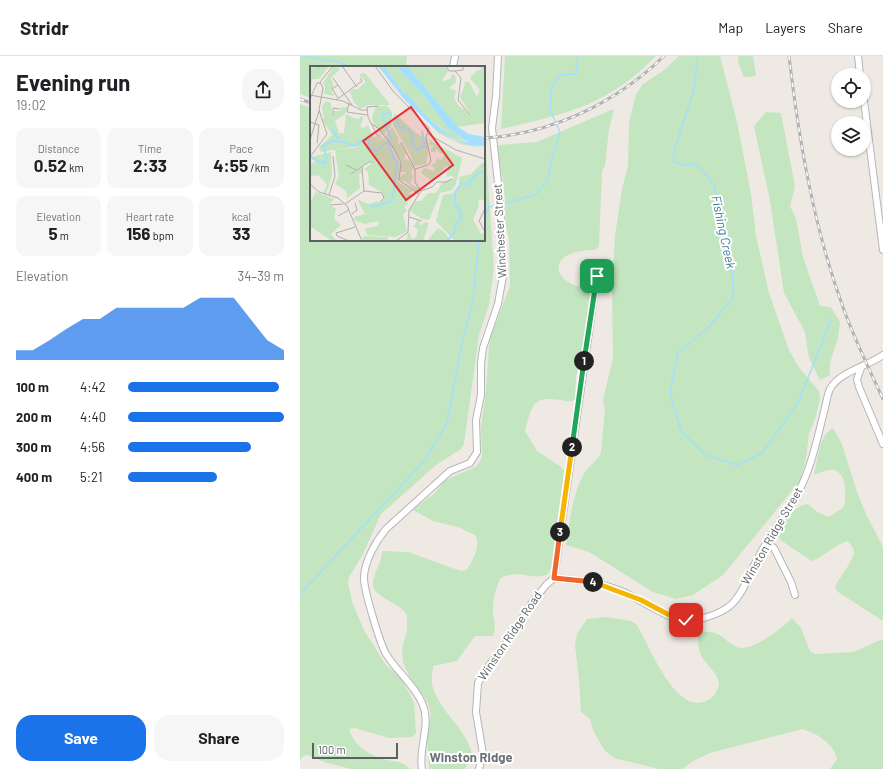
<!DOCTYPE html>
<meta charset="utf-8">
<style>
body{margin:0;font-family:Barlow,sans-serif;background:#f6f6f6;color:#202124;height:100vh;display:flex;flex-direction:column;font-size:15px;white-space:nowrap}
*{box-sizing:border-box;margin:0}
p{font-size:13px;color:#757577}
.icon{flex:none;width:22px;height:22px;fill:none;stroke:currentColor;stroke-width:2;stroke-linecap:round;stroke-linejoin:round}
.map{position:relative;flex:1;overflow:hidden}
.details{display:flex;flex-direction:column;background:#fff;width:300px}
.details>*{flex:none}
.tools{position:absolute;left:531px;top:12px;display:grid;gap:8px}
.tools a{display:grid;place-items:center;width:40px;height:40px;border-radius:50%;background:#fff;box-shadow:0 1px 3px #0004;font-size:20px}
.scale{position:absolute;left:12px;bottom:10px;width:86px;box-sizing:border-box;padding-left:4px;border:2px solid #5b6064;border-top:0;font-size:11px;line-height:14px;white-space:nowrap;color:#5b6064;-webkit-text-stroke:3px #fff;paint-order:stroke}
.pin{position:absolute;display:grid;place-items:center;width:34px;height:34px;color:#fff;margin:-17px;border-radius:8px;box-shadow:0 2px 6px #0006}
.km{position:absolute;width:20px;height:20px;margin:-10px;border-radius:50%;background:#222;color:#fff;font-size:11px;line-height:20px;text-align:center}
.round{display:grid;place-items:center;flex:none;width:42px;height:42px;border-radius:16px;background:#f6f6f6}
.headline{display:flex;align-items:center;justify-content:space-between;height:68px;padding:0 16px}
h1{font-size:22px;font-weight:700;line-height:30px}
.figures{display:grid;grid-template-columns:repeat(3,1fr);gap:6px;height:68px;padding:4px 16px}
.figures div{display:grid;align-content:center;border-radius:10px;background:#f6f6f6;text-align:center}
.figures b{font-size:17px;font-weight:700}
.figures small{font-size:11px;font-weight:400}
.figures p{font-size:11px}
.chart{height:112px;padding:8px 16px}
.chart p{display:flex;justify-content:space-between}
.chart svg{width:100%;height:72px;margin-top:4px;fill:#1a73e8;opacity:.7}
.button{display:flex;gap:8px;margin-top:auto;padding:8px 16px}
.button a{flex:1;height:46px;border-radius:16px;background:#1a73e8;color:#fff;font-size:16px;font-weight:700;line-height:46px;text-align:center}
.button a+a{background:#f6f6f6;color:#202124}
ul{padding:0 16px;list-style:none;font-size:13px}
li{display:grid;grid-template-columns:64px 48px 1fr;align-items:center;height:30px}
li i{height:10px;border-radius:5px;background:#1a73e8}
header{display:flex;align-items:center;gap:24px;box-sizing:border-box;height:56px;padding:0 20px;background:#fff;border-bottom:1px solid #e0e0e0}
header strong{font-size:19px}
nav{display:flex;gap:22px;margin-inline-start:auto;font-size:14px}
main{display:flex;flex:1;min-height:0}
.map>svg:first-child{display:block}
.green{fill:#c3e5bf}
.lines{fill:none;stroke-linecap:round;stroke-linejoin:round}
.stream{stroke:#a2e0fe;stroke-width:1.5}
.minor-casing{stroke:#b4b6ba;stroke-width:8}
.minor{stroke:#fff;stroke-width:6}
.rail-casing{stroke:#b2b3b4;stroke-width:3}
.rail{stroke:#fff;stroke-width:1.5;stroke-dasharray:4.5;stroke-linecap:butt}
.split-1-casing{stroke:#fff;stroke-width:8}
.split-2-casing{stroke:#fff;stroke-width:8}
.split-3-casing{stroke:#fff;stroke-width:8}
.split-4-casing{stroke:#fff;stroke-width:8}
.split-5-casing{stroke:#fff;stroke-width:8}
.split-1{stroke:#22a559;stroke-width:5}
.split-2{stroke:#22a559;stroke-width:5}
.split-3{stroke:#f5b400;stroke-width:5}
.split-4{stroke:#f0652b;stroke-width:5}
.split-5{stroke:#f5b400;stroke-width:5}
.labels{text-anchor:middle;stroke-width:4;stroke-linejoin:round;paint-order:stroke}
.street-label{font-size:12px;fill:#5b6064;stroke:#fff}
.water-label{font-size:13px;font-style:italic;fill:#3c7ba7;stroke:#fff}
.neighbourhood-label{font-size:13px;font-weight:bold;fill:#6c7276;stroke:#fff}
.inset-river{fill:none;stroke:#a2e0fe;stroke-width:2}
.inset-road{fill:none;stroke:#afafac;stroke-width:1}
.view{fill:#e82f33;fill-opacity:0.15;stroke:#e82f33;stroke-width:2}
.inset-edge{fill:none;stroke:#5b6064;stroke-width:2}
</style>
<header>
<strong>Stridr</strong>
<nav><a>Map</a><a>Layers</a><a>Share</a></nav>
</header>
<main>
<section class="details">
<div class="headline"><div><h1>Evening run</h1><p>19:02</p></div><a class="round"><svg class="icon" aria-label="share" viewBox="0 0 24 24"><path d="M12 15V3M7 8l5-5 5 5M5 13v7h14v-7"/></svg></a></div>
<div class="figures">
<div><p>Distance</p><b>0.52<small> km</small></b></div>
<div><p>Time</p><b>2:33</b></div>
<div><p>Pace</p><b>4:55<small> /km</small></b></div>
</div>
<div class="figures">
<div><p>Elevation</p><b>5<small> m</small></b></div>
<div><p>Heart rate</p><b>156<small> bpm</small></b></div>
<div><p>kcal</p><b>33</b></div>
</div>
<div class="chart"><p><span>Elevation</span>34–39 m</p>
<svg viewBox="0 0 160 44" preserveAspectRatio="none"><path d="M0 44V38L10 38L20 32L30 25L40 19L50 19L60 12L70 12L80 12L90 12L100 12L110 6L120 6L130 6L140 19L150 32L160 38V44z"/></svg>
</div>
<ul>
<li><b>100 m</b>4:42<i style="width:97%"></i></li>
<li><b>200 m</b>4:40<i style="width:100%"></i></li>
<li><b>300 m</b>4:56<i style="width:79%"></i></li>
<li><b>400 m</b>5:21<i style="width:57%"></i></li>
</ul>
<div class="button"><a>Save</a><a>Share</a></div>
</section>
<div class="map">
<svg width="583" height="713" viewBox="0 0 583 713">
<rect width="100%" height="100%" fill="#eeeae3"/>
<g class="green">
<polygon points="0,0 107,0 106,11 11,11 11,42 0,38"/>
<path d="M 205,0 L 356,0 C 307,50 266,58 201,73 Z"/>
<path d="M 379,0 L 420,0 L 437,66 L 451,138 L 456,180 L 469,237 L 489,294 L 498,310 L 519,335 L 520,342 L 516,360 L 509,378 L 506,403 L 500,425 L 423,519 L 393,539 L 376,543 L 353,536 L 289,496 L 266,489 C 270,464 272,438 285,416 C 290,408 298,405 301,396 L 305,354 L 303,344 L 313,302 L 312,235 L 315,180 L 322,133 L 328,110 L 329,67 L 336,38 L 343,28 L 363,15 Z"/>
<polygon points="438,0 453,0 456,20 444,21 438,6"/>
<path d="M 0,48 L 11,52 L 11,184 L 184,184 L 184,92 L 186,96 L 194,212 L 189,249 L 179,279 L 164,388 L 161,393 L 136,409 L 81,458 L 62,500 L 49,521 L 48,527 L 52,546 L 64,574 L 85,608 L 100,621 L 114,646 L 116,677 L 112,681 L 89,682 L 55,672 L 49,673 C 53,690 71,700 87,704 C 96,706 103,705 110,713 L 51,713 L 24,706 L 8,699 L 3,700 L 0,704 Z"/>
<path d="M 311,54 L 314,54 L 309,73 L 305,110 L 302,115 L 299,190 L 295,194 C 287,194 276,195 268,199 C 252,207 258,222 272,228 C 277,231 284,231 290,232 L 284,295 L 276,320 L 275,343 C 272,346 271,345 267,345 C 233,339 233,345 225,375 L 237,395 L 260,410 L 264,415 L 251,512 L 248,518 C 232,526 219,511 200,523 C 196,532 193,543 193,554 C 193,565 197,569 193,580 L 175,580 L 157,605 L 133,610 C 133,615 131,622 132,628 C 138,655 166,671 172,698 L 165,713 L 129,713 L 127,682 L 131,659 L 128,647 L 110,622 L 103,606 L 102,593 L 107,575 L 107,559 C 99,545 72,542 73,527 C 74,515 82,507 82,495 L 108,496 L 161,515 L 167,514 C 172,505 182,489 175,479 L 158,471 L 133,465 L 113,454 L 135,437 L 144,425 L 177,410 L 182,401 L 181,371 L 186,335 L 189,291 L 191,280 L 210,230 L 209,183 L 206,170 L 204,131 L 197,92 L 199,89 L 237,86 Z"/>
<polygon points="466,56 481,57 495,131 490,150 496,163 503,201 520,250 531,251 540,266 538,282 530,307 530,319 520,324 509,302 505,276 484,237 470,145 454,70"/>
<path d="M 533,372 L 542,388 L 557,436 L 566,458 L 583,491 L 583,565 L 538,536 L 535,531 C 539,522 554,504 554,496 C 554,492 550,488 548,485 C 533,489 525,501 511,505 C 500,496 488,491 478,481 C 483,468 493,449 508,448 L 517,456 L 529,461 L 544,451 C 546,442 548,416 533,414 C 528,413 520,417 514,419 C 518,404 518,380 533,372 Z"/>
<path d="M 306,561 L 331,565 L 336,568 C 350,589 376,664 410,643 C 415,640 419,632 419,627 C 418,617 405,608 401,599 C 398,592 398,582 397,575 C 403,576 410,575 415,577 C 425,580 431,592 442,592 C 456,592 483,572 492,562 L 501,572 L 510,595 L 515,598 L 553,596 L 583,583 L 583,713 L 530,713 L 537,703 C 534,687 516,677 502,673 L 410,697 L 393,705 L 382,713 L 359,713 L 314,702 L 305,695 L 293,674 L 290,663 L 281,656 L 279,624 L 275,589 L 277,578 L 287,563 Z"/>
</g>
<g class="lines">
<g class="stream">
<polyline points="1,0 39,6 49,11"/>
<polyline points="398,0 394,34 375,92 373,105 384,109 397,108 414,129 432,206 433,242 407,273 378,296 370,336 381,375 406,399 437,409 462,397 499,345 531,263"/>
<polyline points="11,83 11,92"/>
<polyline points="202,148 235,139 247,126 251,106 260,76 250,54 251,33 260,19 276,18 278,0"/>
<polyline points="184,152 198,149"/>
<polyline points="184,165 188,152"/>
<polyline points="0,538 125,404 147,367 162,286 173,244 179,184"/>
</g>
<g class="minor-casing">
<g id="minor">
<polyline points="558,0 560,19"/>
<polyline points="153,11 155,0"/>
<polyline points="564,45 583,194"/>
<polyline points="561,312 557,323 559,331 583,388"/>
<polyline points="466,487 474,492 491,526 495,539"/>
<path d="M 254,522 C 278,524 299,526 321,535 C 341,543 367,564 387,564 C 402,564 421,558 432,548 C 445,535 451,513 460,498 C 476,469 497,446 508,414 C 515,395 519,375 524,356 C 526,349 527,339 530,333 C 539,316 568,310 583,299"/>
<polyline points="254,522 297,220"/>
<path d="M 122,713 C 118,691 132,668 122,647 C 114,628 97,616 86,598 C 80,587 64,535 64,522 C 64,506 76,485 86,473 L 150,415 L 170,407 L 177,396 L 176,364 L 181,339 L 181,307 L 183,292 L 198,248 L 203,220 L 200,145 L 192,72 L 196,40 L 198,0"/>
<polyline points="179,713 183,698 176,656 178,627 186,613 206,588 231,548 246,529 254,522"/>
</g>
</g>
<use href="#minor" class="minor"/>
<g class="rail-casing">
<g id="rail">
<path d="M 489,0 C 499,85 514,173 544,254 C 555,284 569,313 583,343"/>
<polyline points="0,43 11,47"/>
<path d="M 184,82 C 252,78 316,47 364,0"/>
</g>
</g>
<use href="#rail" class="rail"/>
</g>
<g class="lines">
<g class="split-1-casing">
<polyline id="split-1" points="284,305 297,220"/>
</g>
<g class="split-2-casing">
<polyline id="split-2" points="272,391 284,305"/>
</g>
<g class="split-3-casing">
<polyline id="split-3" points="260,476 272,391"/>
</g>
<g class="split-4-casing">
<polyline id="split-4" points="260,476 254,522 293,526"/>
</g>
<g class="split-5-casing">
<polyline id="split-5" points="293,526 341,544 375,562 386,564"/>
</g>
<use href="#split-1" class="split-1"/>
<use href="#split-2" class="split-2"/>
<use href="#split-3" class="split-3"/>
<use href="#split-4" class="split-4"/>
<use href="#split-5" class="split-5"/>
</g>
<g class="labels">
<g class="street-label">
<text transform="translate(200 175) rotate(-93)" y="4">Winchester Street</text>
<text transform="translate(472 480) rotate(-60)" y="4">Winston Ridge Street</text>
<text transform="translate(210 580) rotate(-56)" y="4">Winston Ridge Road</text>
</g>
<g class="water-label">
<text transform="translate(424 176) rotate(78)" y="5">Fishing Creek</text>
</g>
<g class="neighbourhood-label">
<text x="171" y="706">Winston Ridge</text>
</g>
</g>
<g transform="translate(10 10)">
<rect width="175" height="175" fill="#eeeae3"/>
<path d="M 7,0 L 19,0 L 9,13 L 3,13 L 0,19 L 0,3 ZM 24,0 L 30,3 L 21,12 L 24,21 L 21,24 L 24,30 L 14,28 L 15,20 L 13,17 ZM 74,0 L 86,0 L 113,28 L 138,62 L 160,77 L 140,69 L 114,48 L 98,29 L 94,27 ZM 97,0 L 135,0 L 138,5 L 131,16 L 140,13 L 142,8 L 145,9 L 146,16 L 139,22 L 146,25 L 144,32 L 148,39 L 161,49 L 150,31 L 155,19 L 154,16 L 159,16 L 167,31 L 170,24 L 160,12 L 166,5 L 173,3 L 166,0 L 175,0 L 175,57 L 148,61 ZM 55,7 L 78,36 L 79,39 L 58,39 L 50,43 L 44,36 L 39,24 L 48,23 L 56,16 L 50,10 L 50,8 ZM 16,35 L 21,37 L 22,53 L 24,45 L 30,45 L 32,41 L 38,41 L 35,48 L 25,55 L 29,67 L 34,67 L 36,48 L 44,52 L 49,53 L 51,50 L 54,52 L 50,60 L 54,62 L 58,59 L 63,71 L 68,72 L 69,66 L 72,72 L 50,80 L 11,86 L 9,81 L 22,69 L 12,53 L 14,53 L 12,40 ZM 66,40 L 77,40 L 82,46 L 81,60 L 74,69 L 64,59 L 62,52 ZM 84,47 L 106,67 L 116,73 L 119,81 L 116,98 L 104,100 L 101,90 L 83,59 ZM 122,60 L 145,74 L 175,82 L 151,78 L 128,67 ZM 82,61 L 89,73 L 87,78 L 91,77 L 96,87 L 94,93 L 99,94 L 104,102 L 101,106 L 103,111 L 100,118 L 109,122 L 108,127 L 95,115 L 90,114 L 89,111 L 97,106 L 89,106 L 92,98 L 75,71 ZM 74,72 L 90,98 L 88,116 L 103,125 L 98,128 L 107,129 L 95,133 L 98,139 L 94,140 L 97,145 L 93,148 L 97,165 L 86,171 L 57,169 L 55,162 L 68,160 L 68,155 L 55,158 L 45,155 L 44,151 L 55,148 L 47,133 L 58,138 L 74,134 L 73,127 L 59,119 L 58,106 L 54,103 L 65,95 L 60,95 L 48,103 L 35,98 L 46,103 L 41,109 L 51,102 L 53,106 L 49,108 L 50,122 L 37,132 L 36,125 L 25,118 L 29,111 L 25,84 L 44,82 ZM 119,74 L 152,92 L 146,118 L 142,124 L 130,127 L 119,154 L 112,153 L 99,144 L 106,135 L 111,135 L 118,127 L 126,127 L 132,117 L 144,112 L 142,110 L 136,111 L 139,102 L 137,100 L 121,114 L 111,107 L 114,102 L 124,105 L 125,102 L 120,99 L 125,98 L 127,92 L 131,94 L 136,87 L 129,87 L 127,83 L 125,86 L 121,86 L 121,82 L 125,80 L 120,79 ZM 21,86 L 22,110 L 16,128 L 13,127 L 17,119 L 13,114 L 8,109 L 0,111 L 0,98 L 6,95 L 2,91 ZM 172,97 L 175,97 L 175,135 L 170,133 L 168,135 L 169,140 L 163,153 L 171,168 L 175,167 L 175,175 L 145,175 L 126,155 L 133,129 L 144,127 L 149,119 L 149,111 L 161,108 ZM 6,126 L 24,133 L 19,139 L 26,143 L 24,153 L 31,159 L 21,168 L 27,175 L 22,175 L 0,160 L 0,136 ZM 107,154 L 110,155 L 110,160 L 115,156 L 119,157 L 113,175 L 93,175 L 97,173 L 98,165 L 102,173 L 106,171 L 108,164 L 102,159 L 105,159 ZM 128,162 L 134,166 L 141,175 L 117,175 ZM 56,170 L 77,171 L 78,171 L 77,175 L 53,175 L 52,171 Z" fill="#c3e5bf"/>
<path d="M 68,0 L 74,0 L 94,27 L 97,27 L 113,47 L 129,61 L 140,69 L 153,75 L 160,77 L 138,62 L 113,28 L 86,0 L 97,0 L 148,61 L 159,68 L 175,71 L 175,80 L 158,79 L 126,64 L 95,34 Z" fill="#a2e0fe"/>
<path class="inset-river" d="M 85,51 L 90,62 L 95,61 L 103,69 L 102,77 L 107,84 L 115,80 L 112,65M 22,63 L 29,74M 0,91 L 14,98 L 17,92 L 13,80 L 22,75 L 35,76 L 43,80 L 58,73 L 59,82 L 66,85 L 81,73 L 72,49 L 78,47 L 82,50M 60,141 L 80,136 L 83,131 L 87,97 L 78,77M 137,175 L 144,167 L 146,158 L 150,155 L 151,146 L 145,138 L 145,126 L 151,118 L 158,118 L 169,106 L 175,106"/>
<path class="inset-road" d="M 32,0 L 47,21M 65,0 L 83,25 L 119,62 L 116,71 L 121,95 L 118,99 L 105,103M 136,0 L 139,5 L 145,5 L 153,4 L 153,0M 145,5 L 151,12 L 148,34 L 160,49M 23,12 L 42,39M 28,19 L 22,23 L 28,32M 0,29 L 33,35 L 51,44 L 57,44M 0,33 L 7,17 L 10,17M 26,34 L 52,15 L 50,12M 39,37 L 37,46 L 57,49M 68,40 L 57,41 L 58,51 L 68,71M 23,50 L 23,42 L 30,43M 0,56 L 9,59 L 7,77M 62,58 L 69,63 L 83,81 L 91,97 L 89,114 L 109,128M 118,68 L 146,84 L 175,93M 0,74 L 9,45M 0,91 L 17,68 L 9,44 L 13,22 L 10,16 L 23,0M 36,99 L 47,104M 52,101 L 54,125M 41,108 L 59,96 L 64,96M 0,118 L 9,126 L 28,132 L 37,140 L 52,175M 111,125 L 122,121 L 127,116 L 136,116 L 142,113M 19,129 L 25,110 L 23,90M 35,138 L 54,125 L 72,127 L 74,132 L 71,135M 20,139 L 33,138M 175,143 L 169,155 L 175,166M 42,148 L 47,144 L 45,137M 28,150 L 39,144M 99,151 L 112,155M 39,175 L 27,170 L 26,167 L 45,161M 86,175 L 98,166 L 99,144 L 111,125 L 105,116 L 105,103 L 91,76"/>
<path class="view" d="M 101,41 L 143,99 L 96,134 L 53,75 Z"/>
<rect width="175" height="175" class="inset-edge"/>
</g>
</svg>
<div class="tools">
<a><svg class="icon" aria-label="locate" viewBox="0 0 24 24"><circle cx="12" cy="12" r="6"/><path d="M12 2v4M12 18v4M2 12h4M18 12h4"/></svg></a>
<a><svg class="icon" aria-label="layers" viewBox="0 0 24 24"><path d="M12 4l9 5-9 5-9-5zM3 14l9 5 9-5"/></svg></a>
</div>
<div class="scale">100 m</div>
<div class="pin" style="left:297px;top:220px;background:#1e9e55"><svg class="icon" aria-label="arrive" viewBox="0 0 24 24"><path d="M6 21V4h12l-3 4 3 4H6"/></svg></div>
<div class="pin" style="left:386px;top:564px;background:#d93025"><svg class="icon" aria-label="check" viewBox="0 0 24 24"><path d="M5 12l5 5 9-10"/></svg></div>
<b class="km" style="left:284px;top:305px">1</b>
<b class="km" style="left:272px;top:391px">2</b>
<b class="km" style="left:260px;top:476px">3</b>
<b class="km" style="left:293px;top:526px">4</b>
</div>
</main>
